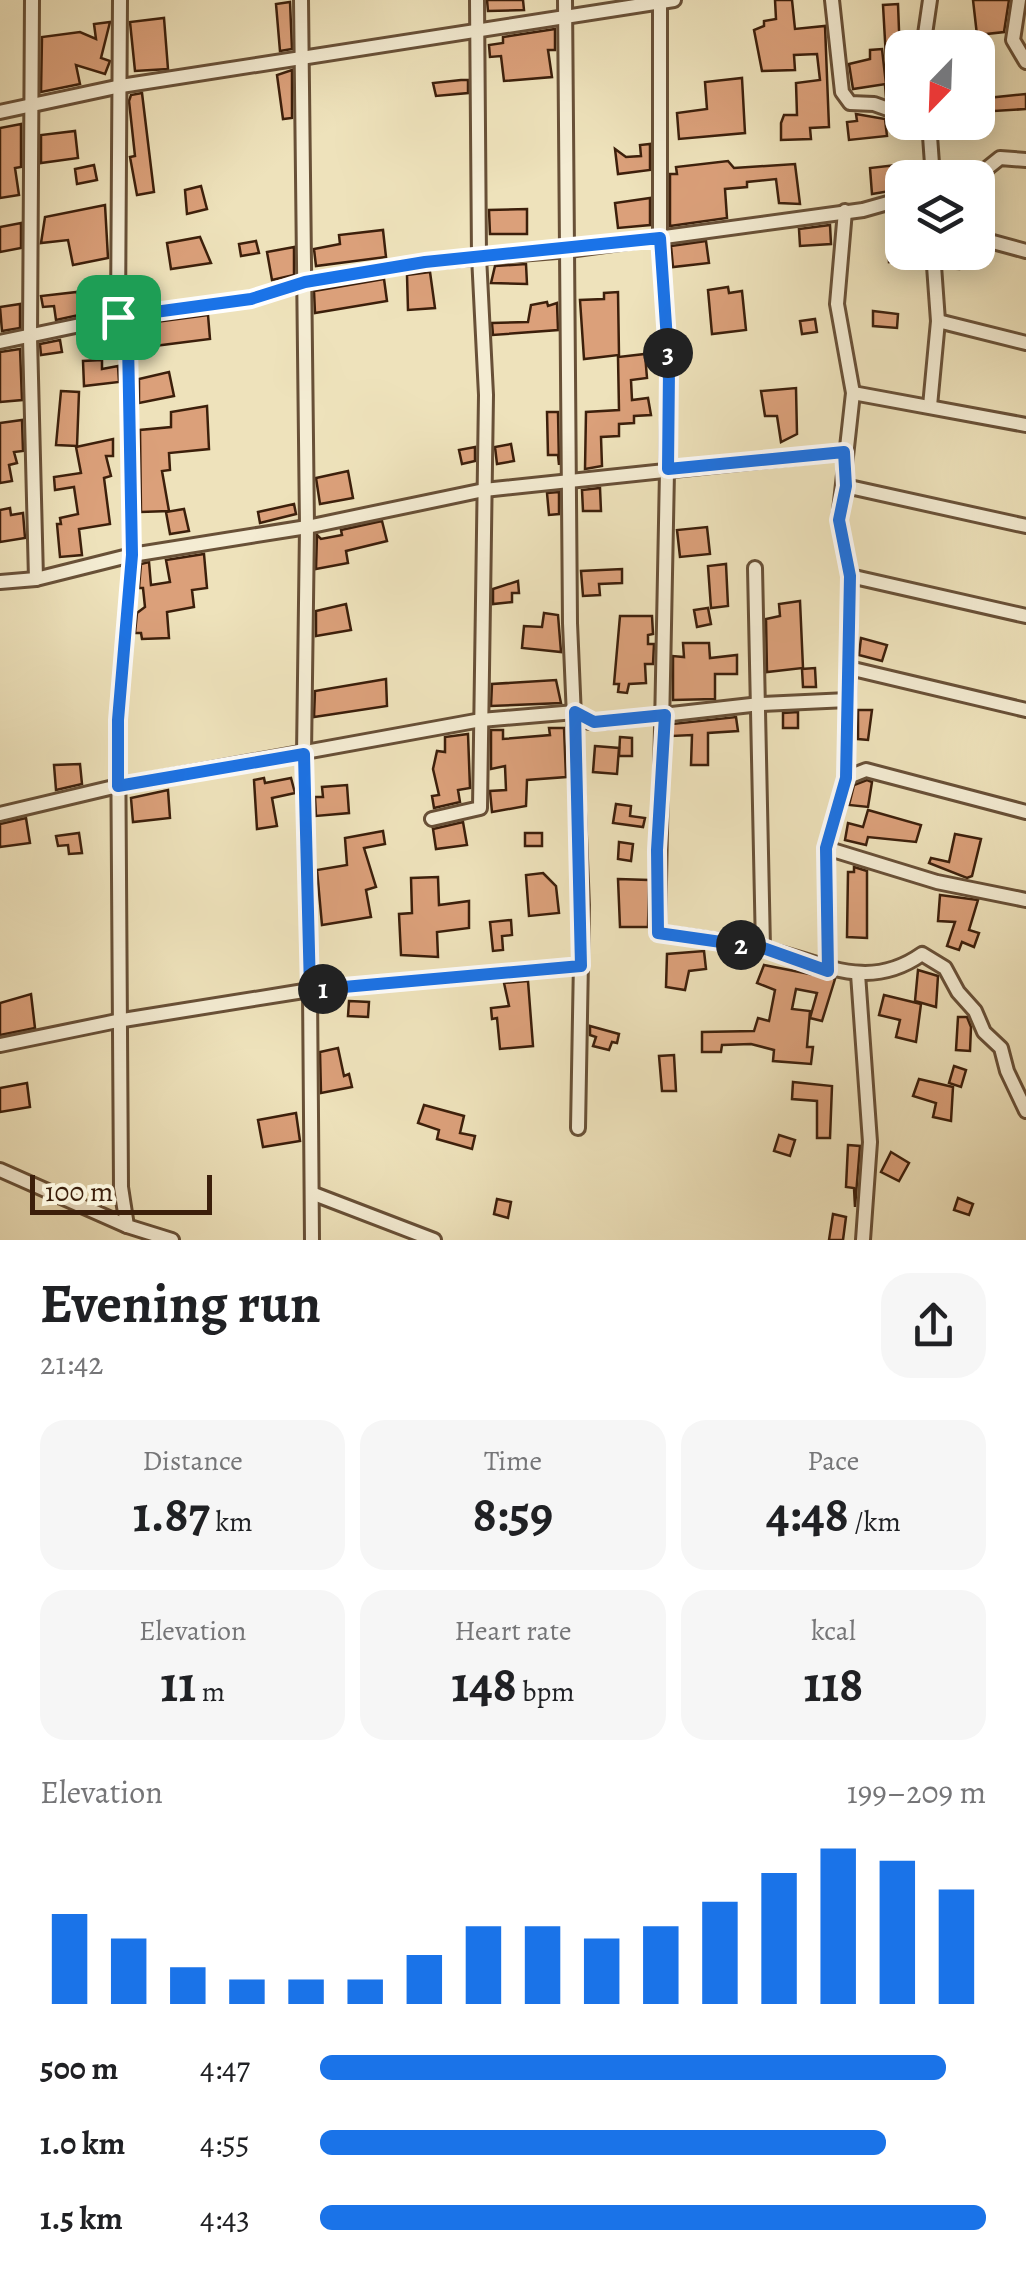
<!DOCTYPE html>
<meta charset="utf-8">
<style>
body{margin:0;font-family:Alegreya,serif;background:#f6f6f6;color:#202124;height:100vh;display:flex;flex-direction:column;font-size:38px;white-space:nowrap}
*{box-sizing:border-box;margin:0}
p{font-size:32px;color:#757577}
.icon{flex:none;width:55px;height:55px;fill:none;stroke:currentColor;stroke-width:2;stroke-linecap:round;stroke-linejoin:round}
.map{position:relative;height:1240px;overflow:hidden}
.panel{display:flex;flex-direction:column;background:#fff;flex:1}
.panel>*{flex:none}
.needle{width:65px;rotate:203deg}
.buttons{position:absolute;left:885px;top:30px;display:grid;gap:20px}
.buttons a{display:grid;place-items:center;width:110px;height:110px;border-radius:20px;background:#fff;box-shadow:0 5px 25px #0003;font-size:50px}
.scale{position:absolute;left:30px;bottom:25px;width:182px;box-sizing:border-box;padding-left:10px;border:5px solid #3c1f0b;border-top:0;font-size:28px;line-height:35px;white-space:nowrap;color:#3c1f0b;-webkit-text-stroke:8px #f4ecd3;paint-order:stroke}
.pin{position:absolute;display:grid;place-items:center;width:85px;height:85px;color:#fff;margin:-42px;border-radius:20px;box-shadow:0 5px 15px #0006}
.km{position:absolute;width:50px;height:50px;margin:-25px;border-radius:50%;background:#222;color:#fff;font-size:28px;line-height:50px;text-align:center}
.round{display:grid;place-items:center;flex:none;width:105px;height:105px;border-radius:30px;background:#f6f6f6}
.headline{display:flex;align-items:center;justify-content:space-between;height:170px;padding:0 40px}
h1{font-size:55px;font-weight:700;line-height:75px}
.metrics{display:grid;grid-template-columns:repeat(3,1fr);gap:15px;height:170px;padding:10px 40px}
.metrics div{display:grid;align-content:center;border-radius:25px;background:#f6f6f6;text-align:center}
.metrics b{font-size:50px;font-weight:700}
.metrics small{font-size:28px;font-weight:400}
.metrics p{font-size:28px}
.chart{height:280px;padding:20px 40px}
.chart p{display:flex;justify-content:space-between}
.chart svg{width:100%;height:180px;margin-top:10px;stroke:#1a73e8;stroke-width:6}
ul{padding:0 40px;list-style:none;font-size:32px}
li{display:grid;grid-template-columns:160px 120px 1fr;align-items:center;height:75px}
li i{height:25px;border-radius:12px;background:#1a73e8}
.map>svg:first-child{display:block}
.building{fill:#dba07a;stroke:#3c1f0b;stroke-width:2.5}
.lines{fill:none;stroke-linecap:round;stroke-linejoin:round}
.minor-casing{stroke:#685037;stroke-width:18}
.minor{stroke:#f4ecd3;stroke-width:12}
.route-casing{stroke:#fff;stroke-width:20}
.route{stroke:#1a73e8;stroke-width:12}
</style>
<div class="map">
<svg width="1026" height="1240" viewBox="0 0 1026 1240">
<rect width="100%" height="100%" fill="#eee2bb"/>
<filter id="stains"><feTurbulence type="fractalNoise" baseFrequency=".002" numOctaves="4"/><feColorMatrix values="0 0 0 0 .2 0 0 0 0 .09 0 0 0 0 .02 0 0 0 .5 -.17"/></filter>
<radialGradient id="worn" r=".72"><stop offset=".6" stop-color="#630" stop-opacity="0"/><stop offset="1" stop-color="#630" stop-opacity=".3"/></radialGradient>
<g class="building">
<polygon points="487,0 523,0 524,10 488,11"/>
<polygon points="775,0 792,0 795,29 825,26 829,127 810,128 811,139 781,140 781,123 784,115 797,115 796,83 820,80 817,54 794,55 795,70 762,71 754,30 764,26 764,21 776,19"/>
<polygon points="973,0 1009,0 1004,32 977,35"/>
<polygon points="290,2 292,49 280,51 276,4"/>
<polygon points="898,4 900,56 886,58 883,5"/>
<polygon points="164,18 168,69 135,71 130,22"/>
<polygon points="110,22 101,58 110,61 105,74 76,65 80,84 41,92 42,37 80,32 96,39 94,24"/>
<polygon points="555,29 555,50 548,50 552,77 504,81 501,56 490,57 489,45 503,43 503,37"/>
<polygon points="882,49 886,84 853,89 849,64 870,59 870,50"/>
<polygon points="292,70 292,118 283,119 277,75"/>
<polygon points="742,78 745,133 679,139 677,113 707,109 705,82"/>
<polygon points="461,80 468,80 468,93 436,96 433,83"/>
<polygon points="902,84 902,100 886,98 885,85"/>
<polygon points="142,93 154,192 137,195 130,157 135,156 129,101 131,95"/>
<polygon points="1026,94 1026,109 978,112 978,99"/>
<polygon points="856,114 885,119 887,136 849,140 847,122 857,121"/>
<polygon points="21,124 21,167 15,168 19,195 0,198 0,128"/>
<polygon points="75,131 78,158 41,163 41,135"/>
<polygon points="650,144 650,170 618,174 615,149 626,157 641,156 640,145"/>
<polygon points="728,161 734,168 795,164 800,204 779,203 776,179 747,182 747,187 725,189 727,218 670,226 670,174 677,174 676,167"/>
<polygon points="914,163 915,178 902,178 902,189 872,194 870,168"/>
<polygon points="94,165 97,180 77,184 75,169"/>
<polygon points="201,186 207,209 187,214 185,190"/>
<polygon points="650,198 650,225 618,228 615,203"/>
<polygon points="105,205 108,258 73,265 68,240 41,243 45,217"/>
<polygon points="527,209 527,234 490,234 489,210"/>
<polygon points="902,218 902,260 889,262 887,220"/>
<polygon points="21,223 21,248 0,252 0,227"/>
<polygon points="830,225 831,244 800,246 799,229"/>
<polygon points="383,230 386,257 316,266 314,249 340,244 339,235"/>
<polygon points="200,237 211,263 171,269 167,243"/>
<polygon points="256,241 259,253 241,256 239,244"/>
<polygon points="706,241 709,263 673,267 671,246"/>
<polygon points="294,247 294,275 272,280 267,252"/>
<polygon points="944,252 959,252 959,269 944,268"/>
<polygon points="526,264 527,284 491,283 495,266"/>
<polygon points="430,272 435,308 408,310 407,275"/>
<polygon points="384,279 387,301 315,313 314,291"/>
<polygon points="728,287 729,293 742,291 746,330 712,334 708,290"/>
<polygon points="77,292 79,315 56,320 54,306 43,307 41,296"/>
<polygon points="618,292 619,355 584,359 580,300 604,299 604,293"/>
<polygon points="547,302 548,306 557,303 558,330 493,335 492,323 528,322 531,305"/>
<polygon points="20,304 20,328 2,331 0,307"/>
<polygon points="873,311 898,314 897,328 873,326"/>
<polygon points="208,315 210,339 138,348 133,325"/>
<polygon points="815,319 817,332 802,334 800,321"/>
<polygon points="60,340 62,352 41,355 40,344"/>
<polygon points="20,349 22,400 0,402 0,352"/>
<polygon points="645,354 647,378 631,380 632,400 648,398 651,415 634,416 634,423 619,424 619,436 601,437 602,466 585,469 586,412 619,410 618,357"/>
<polygon points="102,360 102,369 118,366 119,382 84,386 83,361"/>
<polygon points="169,372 174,396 139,403 139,379"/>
<polygon points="796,388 797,434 781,442 777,416 765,416 761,391"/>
<polygon points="61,391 79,392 77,446 56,445"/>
<polygon points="207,406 209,449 169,453 170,470 162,471 169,511 141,512 140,430 171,427 171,412"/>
<polygon points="547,412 558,412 559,465 558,455 548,455"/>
<polygon points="22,420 23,451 14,452 17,463 9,465 12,481 0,483 0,423"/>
<polygon points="113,439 113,456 106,456 111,476 104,478 110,524 79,529 82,555 60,557 57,524 61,524 60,518 78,514 74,487 55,490 54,477 81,473 76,447"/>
<polygon points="511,444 514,461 497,464 495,447"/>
<polygon points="475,447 475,461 462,464 459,450"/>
<polygon points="348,471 353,498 320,504 316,478"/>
<polygon points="600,488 601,511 583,511 582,490"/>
<polygon points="559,492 559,514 549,515 547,493"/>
<polygon points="294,504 296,514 260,523 258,512"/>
<polygon points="10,508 11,515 23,513 25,538 0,542 0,510"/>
<polygon points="184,509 189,531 170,534 166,512"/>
<polygon points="382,521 387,541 346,551 348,563 316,569 317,535 321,539 342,535 341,530"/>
<polygon points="707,527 710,554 680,557 677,530"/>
<polygon points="204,554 207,588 192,590 194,607 167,612 169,638 142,639 141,633 135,633 137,613 145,607 143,588 139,588 141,564 149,562 151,585 170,582 166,560"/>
<polygon points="726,564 728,606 711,608 708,566"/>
<polygon points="622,569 622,583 599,584 600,595 583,596 581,571"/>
<polygon points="518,581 519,593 512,593 512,602 493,604 493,589"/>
<polygon points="800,601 803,668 767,672 766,619 780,616 779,604"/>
<polygon points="346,604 351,630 316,636 316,611"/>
<polygon points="708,608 711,624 697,627 694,610"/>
<polygon points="544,613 558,615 561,652 522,648 524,626 542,627"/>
<polygon points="620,616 652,616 653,634 648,635 648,644 654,644 653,664 645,664 646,683 629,684 627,693 618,692 619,684 614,684"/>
<polygon points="861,638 887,645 882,661 859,655"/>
<polygon points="683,643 709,643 710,658 737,655 737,674 715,674 715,699 673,700 673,656 684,657"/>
<polygon points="815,668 816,687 803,687 802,669"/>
<polygon points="386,679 387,706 314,717 315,691"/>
<polygon points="556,680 561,703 491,706 492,684"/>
<polygon points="858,710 872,710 868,740 858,739"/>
<polygon points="798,712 798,728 783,728 783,713"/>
<polygon points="736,717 738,731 708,733 708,765 691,765 692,735 672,736 672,724"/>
<polygon points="549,728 564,728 566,777 527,780 526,806 492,812 490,791 506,790 505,766 491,769 491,730 503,730 503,739 550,735"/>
<polygon points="468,734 470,788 458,790 460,802 434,808 432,796 439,795 433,769 437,751 445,752 445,737"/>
<polygon points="620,737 632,738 632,756 619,756"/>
<polygon points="595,746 619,748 617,774 593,772"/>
<polygon points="80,764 82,784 56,790 54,765"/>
<polygon points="264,778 265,783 291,778 295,793 272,798 277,826 257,829 254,780"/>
<polygon points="867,780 872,782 868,807 849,805 854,785"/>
<polygon points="347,785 349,813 316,816 315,797 323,797 322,787"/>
<polygon points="168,790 170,818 133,822 131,798"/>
<polygon points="616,804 631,806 630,816 645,818 643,827 613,823"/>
<polygon points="868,810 921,825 916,842 868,837 866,845 845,840 848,823 863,827"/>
<polygon points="26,818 30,843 0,847 0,824"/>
<polygon points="463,822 467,845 436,849 433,829"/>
<polygon points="383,831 385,844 364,848 376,887 366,890 371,917 322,925 317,870 347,865 345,838"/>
<polygon points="79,833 82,853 69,854 68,845 58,846 56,836"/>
<rect x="525" y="833" width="17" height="13"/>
<polygon points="955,834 981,839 972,876 967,878 929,863 931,858 949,862"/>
<polygon points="619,842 633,844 631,861 618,859"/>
<polygon points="854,867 867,871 867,938 847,937 848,872 854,872"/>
<polygon points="543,873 556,886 559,913 529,916 526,875"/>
<polygon points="438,877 439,905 469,901 469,928 437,932 438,957 401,955 399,914 412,913 411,878"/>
<polygon points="618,879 649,880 648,927 620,927"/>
<polygon points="940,895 978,900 969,930 979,933 974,947 962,942 959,950 947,946 955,922 938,921"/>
<polygon points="511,920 512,935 502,936 503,950 493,951 490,922"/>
<polygon points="704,951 706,969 689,971 685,990 666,987 667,954"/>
<polygon points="764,965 835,979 822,1021 810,1018 817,993 796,989 792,1009 810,1011 807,1047 813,1047 811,1064 773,1061 774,1050 751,1044 722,1045 721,1052 702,1052 702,1032 754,1031 758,1018 769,1021 775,990 757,983"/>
<polygon points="918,970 938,976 936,1007 915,1001"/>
<polygon points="528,981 533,1046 500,1049 497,1018 492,1019 491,1008 509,1006 504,983"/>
<polygon points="31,994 35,1028 0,1035 0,1003"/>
<polygon points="884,995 921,1004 916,1042 896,1037 900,1020 879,1015"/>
<polygon points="349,1001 369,1002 368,1017 348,1016"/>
<polygon points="958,1017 967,1017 971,1027 970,1051 956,1050"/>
<polygon points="590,1026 619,1034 617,1043 612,1042 609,1050 593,1046 596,1037 590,1035"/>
<polygon points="338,1048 344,1076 349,1074 352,1087 321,1093 320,1052"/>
<polygon points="674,1055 676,1091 662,1091 659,1056"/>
<polygon points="954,1066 966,1070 961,1087 949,1083"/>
<polygon points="919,1079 953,1087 951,1121 933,1117 936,1103 913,1096"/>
<polygon points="793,1082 832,1086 830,1138 817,1138 817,1101 792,1099"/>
<polygon points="27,1083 30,1107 0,1112 0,1088"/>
<polygon points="424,1105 464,1116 460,1133 475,1136 472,1149 437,1139 439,1130 418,1123"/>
<polygon points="296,1113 300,1141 263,1147 258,1120"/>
<polygon points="779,1135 795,1140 790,1156 774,1151"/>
<polygon points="848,1145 860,1146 855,1207 854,1188 846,1187"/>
<polygon points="891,1152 909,1163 899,1181 881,1172"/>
<polygon points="958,1198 973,1204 969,1215 954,1210"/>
<polygon points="497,1199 511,1202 508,1218 494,1214"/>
<polygon points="833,1214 846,1217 843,1240 829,1240"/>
</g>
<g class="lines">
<g class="minor-casing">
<g id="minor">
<polyline points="32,0 30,338 36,579"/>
<polyline points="120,0 118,317 128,343 132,555 118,720 121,1187 127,1226 172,1240"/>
<polyline points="301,0 307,527 304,754 310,990 581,966"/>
<polyline points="565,0 570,623 582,905 578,1128"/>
<path d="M 660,0 L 660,238 L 669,369 L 658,933 C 692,937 726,941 759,948 C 816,958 864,995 922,954 L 945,968 L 958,992 L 975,1011 L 984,1032 L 1001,1048 L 1007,1071 L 1026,1111"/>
<polyline points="832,0 842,92 850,103 874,104 902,114"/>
<polyline points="1019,0 1013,40 1026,62"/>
<polyline points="923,48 930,0"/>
<polyline points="0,112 121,86 674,0"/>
<polyline points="929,122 933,178"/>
<polyline points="975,178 1000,158 1026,160"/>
<polyline points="978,238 1026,251"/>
<polyline points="938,321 1026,343"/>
<polyline points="0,342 118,317 251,299 305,282 425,262 569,250 863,210 902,199"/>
<polyline points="853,393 1026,425"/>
<polyline points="930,406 938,321 933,252"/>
<polyline points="845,486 1026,526"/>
<polyline points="755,568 763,948"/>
<polyline points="850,576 1026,616"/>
<polyline points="0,582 36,579 132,555 307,527 484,490 844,452"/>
<polyline points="849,668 1026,710"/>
<polyline points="846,778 866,770 1026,812"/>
<polyline points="0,814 118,786 481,720 575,712 589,722 601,722 760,704 848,700"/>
<polyline points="432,819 480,808 486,395 479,256 477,0"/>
<polyline points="826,848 937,882 1026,900"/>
<polyline points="828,971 826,848 846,778 849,668 850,576 839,520 853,393 837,304 845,211"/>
<polyline points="858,974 870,1142 863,1240"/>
<polyline points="0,1045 117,1021 310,990 312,1240"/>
<polyline points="0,1170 127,1226"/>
<polyline points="314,1194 434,1240"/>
</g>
</g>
<use href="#minor" class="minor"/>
</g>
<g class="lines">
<g class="route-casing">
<polygon id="route" points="660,238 669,369 668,469 844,452 846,486 839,520 850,576 846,778 826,848 828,971 763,948 658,933 657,850 665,715 594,722 575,712 581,966 310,990 304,754 118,786 118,720 132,555 128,342 118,317 251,299 305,282 425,262"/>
</g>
<use href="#route" class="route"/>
</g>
<rect width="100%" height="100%" filter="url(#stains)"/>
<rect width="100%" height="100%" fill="url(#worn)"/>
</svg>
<div class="buttons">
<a><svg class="needle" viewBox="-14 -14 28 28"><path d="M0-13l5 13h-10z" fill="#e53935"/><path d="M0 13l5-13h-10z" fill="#757577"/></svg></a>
<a><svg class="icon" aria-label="layers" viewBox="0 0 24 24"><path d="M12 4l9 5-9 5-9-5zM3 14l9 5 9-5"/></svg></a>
</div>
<div class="scale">100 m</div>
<div class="pin" style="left:118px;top:317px;background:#1e9e55"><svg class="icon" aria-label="arrive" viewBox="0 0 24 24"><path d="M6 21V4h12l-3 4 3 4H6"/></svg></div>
<b class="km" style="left:323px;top:989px">1</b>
<b class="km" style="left:741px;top:945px">2</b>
<b class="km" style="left:668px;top:353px">3</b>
</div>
<section class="panel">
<div class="headline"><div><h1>Evening run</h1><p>21:42</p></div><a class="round"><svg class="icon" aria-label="share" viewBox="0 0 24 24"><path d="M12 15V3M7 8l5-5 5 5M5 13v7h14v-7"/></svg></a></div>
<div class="metrics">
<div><p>Distance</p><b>1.87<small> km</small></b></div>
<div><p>Time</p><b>8:59</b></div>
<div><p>Pace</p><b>4:48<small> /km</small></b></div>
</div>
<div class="metrics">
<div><p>Elevation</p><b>11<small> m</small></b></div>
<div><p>Heart rate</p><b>148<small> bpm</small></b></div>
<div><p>kcal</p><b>118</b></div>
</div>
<div class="chart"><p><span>Elevation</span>199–209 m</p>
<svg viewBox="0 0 160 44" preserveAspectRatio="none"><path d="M5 44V22M15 44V28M25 44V35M35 44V38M45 44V38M55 44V38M65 44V32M75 44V25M85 44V25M95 44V28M105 44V25M115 44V19M125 44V12M135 44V6M145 44V9M155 44V16"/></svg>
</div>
<ul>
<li><b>500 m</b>4:47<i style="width:94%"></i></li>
<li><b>1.0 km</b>4:55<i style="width:85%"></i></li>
<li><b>1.5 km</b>4:43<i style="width:100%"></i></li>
</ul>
</section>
